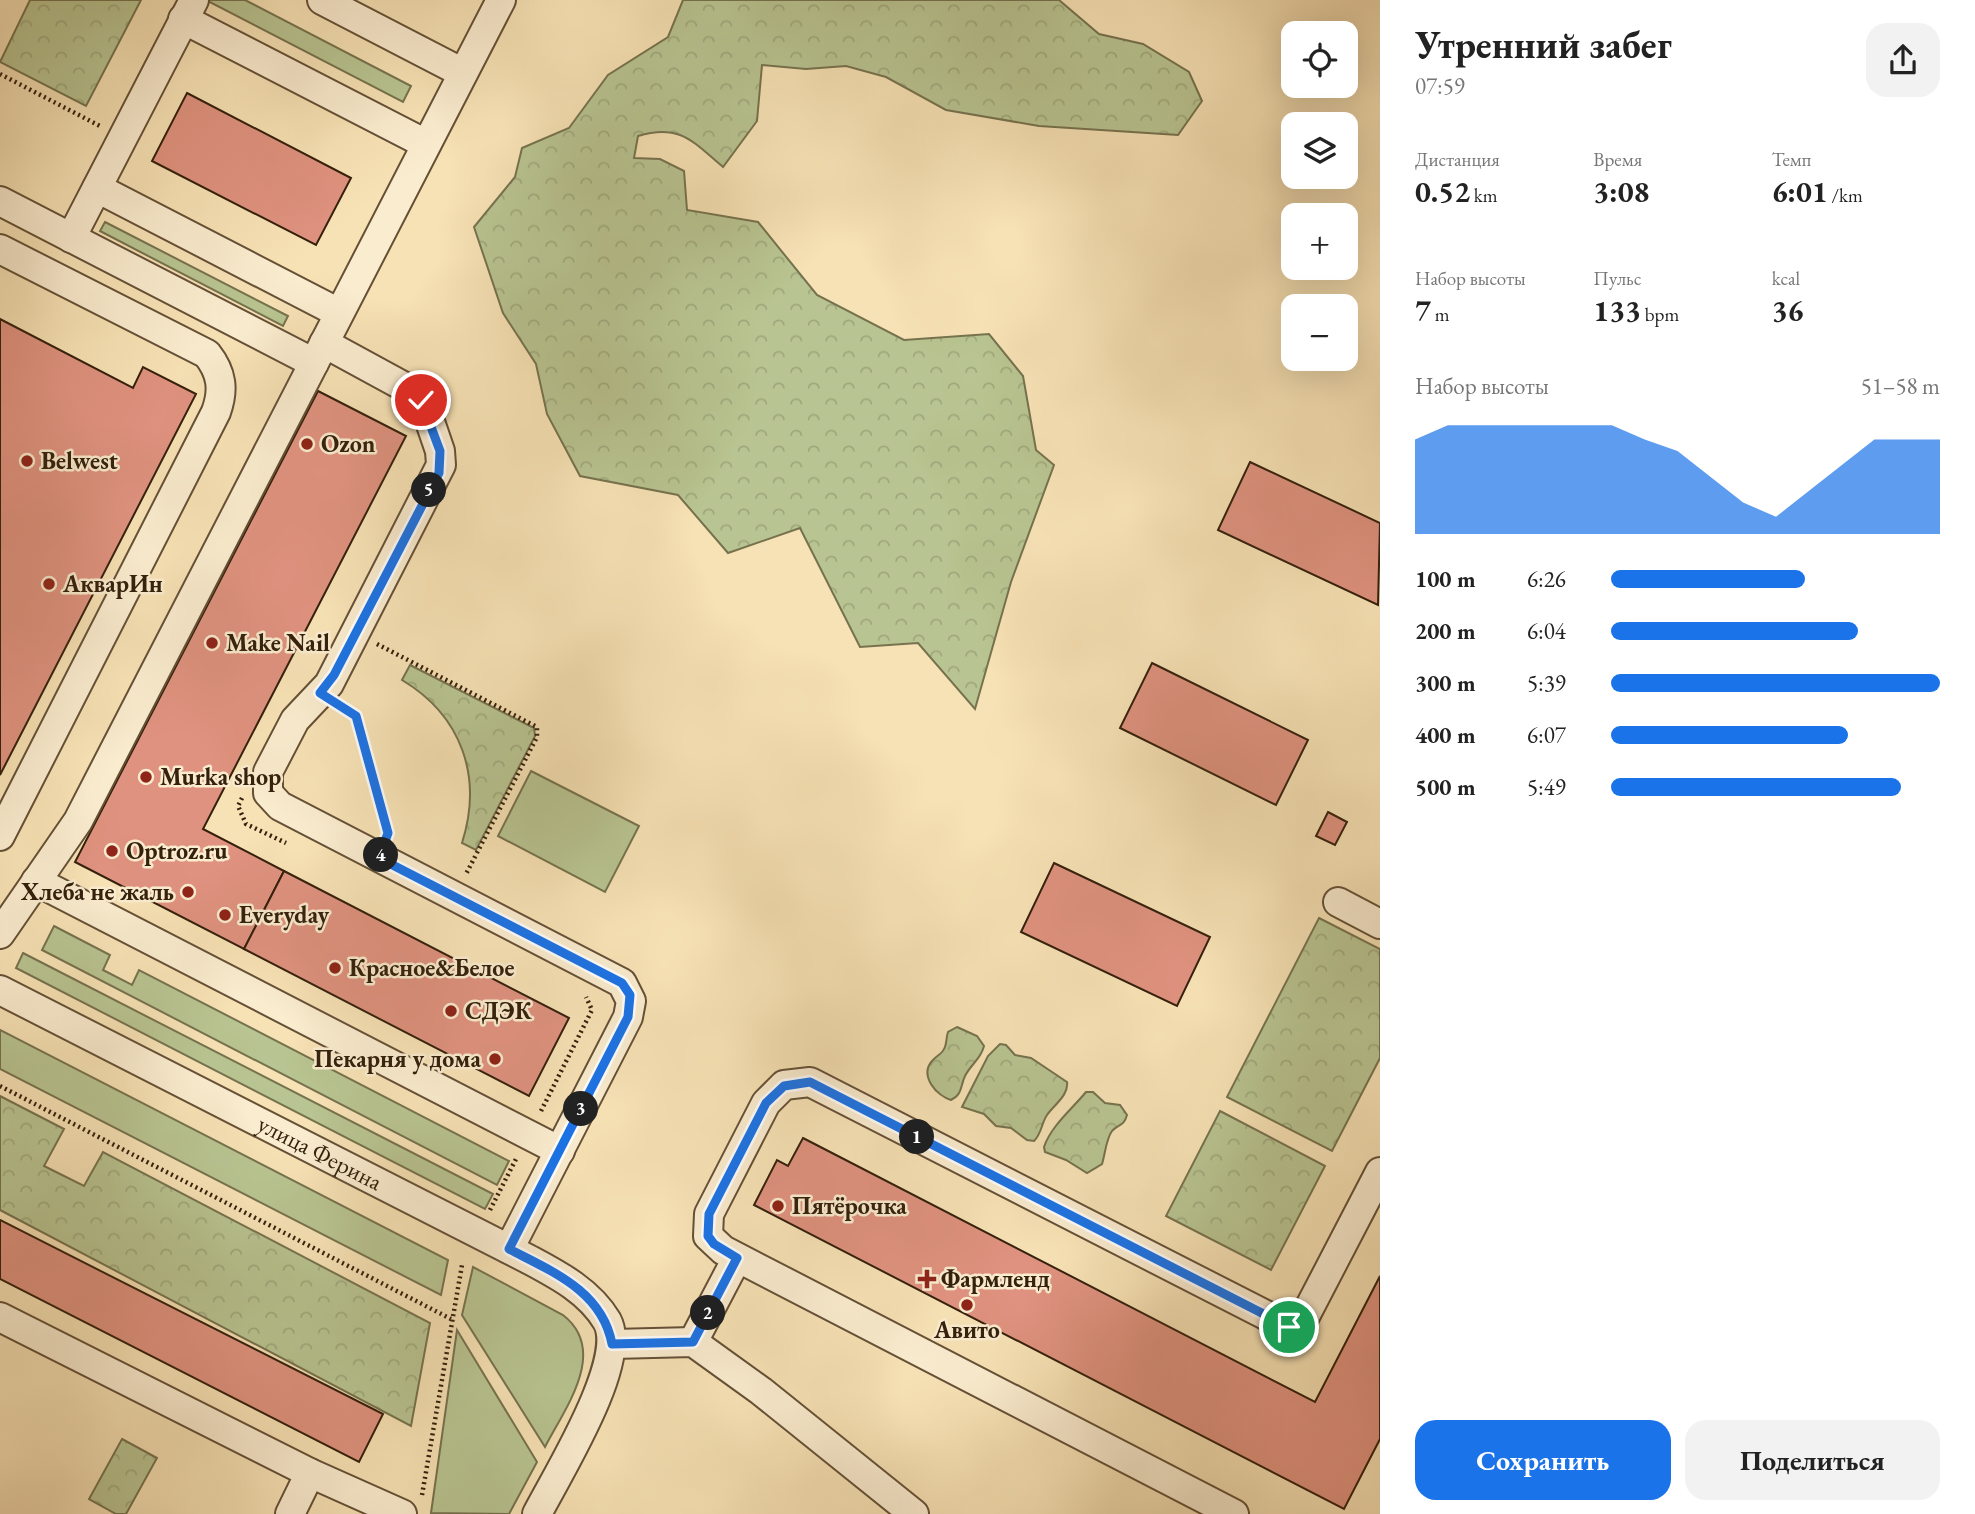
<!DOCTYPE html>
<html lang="ru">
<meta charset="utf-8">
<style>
body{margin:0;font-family:"EB Garamond",serif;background:#f2f2f2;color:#222;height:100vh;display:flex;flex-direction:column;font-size:26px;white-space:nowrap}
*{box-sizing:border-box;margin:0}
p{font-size:23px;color:#767676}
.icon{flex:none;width:38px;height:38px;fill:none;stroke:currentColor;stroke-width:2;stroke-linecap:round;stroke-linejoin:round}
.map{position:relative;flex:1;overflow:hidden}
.drawer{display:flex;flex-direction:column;background:#fff;width:595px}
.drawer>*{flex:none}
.controls{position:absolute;left:1281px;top:21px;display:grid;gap:14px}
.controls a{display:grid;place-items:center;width:77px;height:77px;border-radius:14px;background:#fff;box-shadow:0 7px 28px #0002;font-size:35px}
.pin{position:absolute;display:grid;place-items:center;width:60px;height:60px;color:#fff;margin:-30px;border:4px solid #fff;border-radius:50%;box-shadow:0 2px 7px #0007}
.km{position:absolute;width:35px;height:35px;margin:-18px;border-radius:50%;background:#222;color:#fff;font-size:19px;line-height:35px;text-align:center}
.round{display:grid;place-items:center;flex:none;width:74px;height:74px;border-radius:21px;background:#f2f2f2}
.headline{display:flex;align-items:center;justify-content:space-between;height:119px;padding:0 35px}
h1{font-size:38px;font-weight:700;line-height:52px}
.stats{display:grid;grid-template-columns:repeat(3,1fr);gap:10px;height:119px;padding:7px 35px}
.stats div{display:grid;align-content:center}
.stats b{font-size:30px;font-weight:700}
.stats small{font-size:19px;font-weight:400}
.stats p{font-size:19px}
.chart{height:196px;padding:14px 35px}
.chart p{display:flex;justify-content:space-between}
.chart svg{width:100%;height:126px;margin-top:7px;fill:#1a73e8;opacity:.7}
.primary-button{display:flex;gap:14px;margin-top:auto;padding:14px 35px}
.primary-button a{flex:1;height:80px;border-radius:21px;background:#1a73e8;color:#fff;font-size:28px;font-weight:700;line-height:80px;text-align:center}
.primary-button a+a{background:#f2f2f2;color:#222}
ul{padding:0 35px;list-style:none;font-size:23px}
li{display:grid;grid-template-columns:112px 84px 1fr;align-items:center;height:52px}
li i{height:18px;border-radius:9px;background:#1a73e8}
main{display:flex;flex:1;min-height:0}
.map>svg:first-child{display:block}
.green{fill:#b8c491;stroke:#76724e;stroke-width:2}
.forest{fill:url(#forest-crowns);stroke:#76724e;stroke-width:2}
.building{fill:#df927f;stroke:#34200c;stroke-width:2}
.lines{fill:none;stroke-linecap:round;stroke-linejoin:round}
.minor-casing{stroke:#655036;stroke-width:32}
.path{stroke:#34200c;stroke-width:4.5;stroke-dasharray:2 3.5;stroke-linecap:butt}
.minor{stroke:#faeccf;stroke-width:28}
.route-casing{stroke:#fff;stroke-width:14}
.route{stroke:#1a73e8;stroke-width:9}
.poi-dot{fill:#8f2418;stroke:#faeccf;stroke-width:2.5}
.labels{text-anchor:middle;stroke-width:5;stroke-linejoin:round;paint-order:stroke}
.poi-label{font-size:24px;font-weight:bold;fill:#34200c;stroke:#faeccf;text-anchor:start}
.street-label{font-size:24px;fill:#34200c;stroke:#faeccf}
</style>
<main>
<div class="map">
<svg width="1380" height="1514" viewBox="0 0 1380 1514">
<defs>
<pattern id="forest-crowns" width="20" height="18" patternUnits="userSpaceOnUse" patternTransform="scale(1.75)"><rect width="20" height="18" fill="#b8c491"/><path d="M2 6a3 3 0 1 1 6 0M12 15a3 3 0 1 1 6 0" fill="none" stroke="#9fa87c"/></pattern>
</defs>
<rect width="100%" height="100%" fill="#f7e2b5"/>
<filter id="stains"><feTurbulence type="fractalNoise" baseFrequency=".00286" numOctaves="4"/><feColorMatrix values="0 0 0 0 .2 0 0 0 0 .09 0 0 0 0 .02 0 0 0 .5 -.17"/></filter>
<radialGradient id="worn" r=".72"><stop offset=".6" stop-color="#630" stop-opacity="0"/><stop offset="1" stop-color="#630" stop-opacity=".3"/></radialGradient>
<g class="green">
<polygon points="206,0 245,0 411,86 403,102"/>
<polygon points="105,222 288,316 283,326 100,231"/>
<polygon points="531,771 639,826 605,892 498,836"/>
<polygon points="54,926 110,955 103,970 132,985 139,970 509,1161 497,1185 42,950"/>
<polygon points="23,953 493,1194 485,1209 16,968"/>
<polygon points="0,1030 448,1260 441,1295 0,1069"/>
<path d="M 473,1267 L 563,1315 C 609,1351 565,1408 545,1447 L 462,1315 Z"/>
<polygon points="457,1330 537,1462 509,1514 431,1513"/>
</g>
<g class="forest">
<polygon points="30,0 141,0 86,106 0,62"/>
<path d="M 683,0 L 1059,0 L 1099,34 L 1143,44 L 1189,72 L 1202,101 L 1178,135 L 1039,126 L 946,110 L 886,77 L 846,66 L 806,69 L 762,65 L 757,121 L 723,167 C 693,142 680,123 638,136 L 634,158 L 660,159 L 684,171 L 687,210 L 758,222 L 817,295 L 904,340 L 989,334 L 1023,376 L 1036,450 L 1054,465 L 1011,582 L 975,709 L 918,643 L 860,647 L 800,528 L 728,553 L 678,495 L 580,476 L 547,414 L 536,364 L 503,313 L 474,227 L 515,177 L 522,148 L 569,128 L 608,75 L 668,37 Z"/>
<path d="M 410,665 L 534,728 L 535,736 L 476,850 L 462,843 C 483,777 462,716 402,680 Z"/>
<polygon points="1319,918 1380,949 1380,1058 1332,1151 1227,1097"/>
<path d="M 957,1027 L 977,1036 L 984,1046 C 981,1059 971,1064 965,1076 C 960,1086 963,1094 951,1100 C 937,1096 919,1076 932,1061 C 936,1056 942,1054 944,1049 C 947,1044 946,1037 948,1032 Z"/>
<path d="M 1000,1044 L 1006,1045 L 1015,1055 L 1031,1058 L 1067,1082 C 1069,1095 1054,1105 1047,1115 C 1041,1124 1042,1133 1034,1141 L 1027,1140 L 1011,1128 L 996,1126 L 984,1114 L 962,1107 L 988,1056 Z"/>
<path d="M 1086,1092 L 1093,1092 L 1105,1103 L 1120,1105 L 1127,1115 C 1124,1126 1119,1124 1112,1131 C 1106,1139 1105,1155 1102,1164 L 1087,1173 L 1066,1160 L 1045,1152 L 1044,1147 C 1051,1126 1072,1109 1086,1092 Z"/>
<polygon points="0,1096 64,1129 44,1166 84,1186 103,1152 430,1323 411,1426 0,1210"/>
<polygon points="1220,1111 1325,1166 1271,1270 1166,1216"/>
<polygon points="122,1439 157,1458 126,1514 116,1514 89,1499"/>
</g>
<g class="building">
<polygon points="187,93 351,178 316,245 152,161"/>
<polygon points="0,319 133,388 143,367 196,394 0,775"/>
<polygon points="318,391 406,436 203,829 284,871 244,949 75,862"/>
<polygon points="1250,462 1380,523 1378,605 1218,530"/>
<polygon points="1152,663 1308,740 1276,805 1120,728"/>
<polygon points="1328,812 1347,822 1335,845 1316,836"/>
<polygon points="1054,863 1210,937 1177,1006 1021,932"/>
<polygon points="284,871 569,1018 529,1096 244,949"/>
<polygon points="803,1138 1315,1402 1380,1276 1380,1439 1344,1509 754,1205 777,1160 788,1166"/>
<polygon points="0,1220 383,1414 359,1462 0,1279"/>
</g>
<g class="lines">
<g class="minor-casing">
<g id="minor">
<polyline points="322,0 463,73"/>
<polyline points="183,19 426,144"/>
<polyline points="97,188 339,313"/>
<polyline points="0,201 314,363"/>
<polyline points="71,238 194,0"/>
<path d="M 0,249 L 207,354 C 222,373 224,390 216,412 L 0,836"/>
<polyline points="324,343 414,392 426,410 440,451 441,465 329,684 295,720 268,772 268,793 280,806 622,983 631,1001 628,1017 509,1249"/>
<polyline points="36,881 560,1151"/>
<polyline points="1338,902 1380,924"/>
<polyline points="0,934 78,821 501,0"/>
<path id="s1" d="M 0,990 L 528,1259 C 558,1275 589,1291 607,1321 C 629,1360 557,1475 537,1514"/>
<polyline points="0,1317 310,1473 402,1514"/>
<polyline points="693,1342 737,1258"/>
<polyline points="613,1344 693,1342 761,1391 914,1514"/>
<polyline points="290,1514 310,1473"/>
<polyline points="1234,1514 723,1250 708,1236 709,1214 766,1103 784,1085 810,1082 1289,1327 1303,1320 1380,1172"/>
</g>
</g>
<g class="path">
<polyline points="0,74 100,126"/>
<polyline points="377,644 537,727 537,737 466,874"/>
<polyline points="344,707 356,717 388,831"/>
<polyline points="242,798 238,806 246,824 286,843"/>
<polyline points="0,1086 451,1319"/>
<polyline points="541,1111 592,1010 586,997"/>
<polyline points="490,1210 516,1159"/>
<polyline points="422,1495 462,1265"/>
</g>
<use href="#minor" class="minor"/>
</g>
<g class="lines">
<g class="route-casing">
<path id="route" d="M 421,400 L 440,451 L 439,473 L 334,675 L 320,693 L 356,716 L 388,833 L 379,858 L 622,983 L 630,995 L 628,1017 L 509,1249 C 553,1272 602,1291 612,1344 L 693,1342 L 737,1258 L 714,1244 L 708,1236 L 709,1214 L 766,1103 L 784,1086 L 810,1082 L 1289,1327"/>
</g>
<use href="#route" class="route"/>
</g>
<g class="poi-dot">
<circle cx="307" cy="444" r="7"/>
<circle cx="27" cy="461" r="7"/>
<circle cx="49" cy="584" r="7"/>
<circle cx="212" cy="643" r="7"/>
<circle cx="146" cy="777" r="7"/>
<circle cx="112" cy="851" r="7"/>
<circle cx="188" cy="892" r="7"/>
<circle cx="225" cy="915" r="7"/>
<circle cx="335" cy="968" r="7"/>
<circle cx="451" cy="1011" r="7"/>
<circle cx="495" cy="1059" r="7"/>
<circle cx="778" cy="1206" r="7"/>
<path d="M923.5 1268.5h7v7h7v7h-7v7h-7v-7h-7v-7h7z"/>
<circle cx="967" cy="1305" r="7"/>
</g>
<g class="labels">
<g class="poi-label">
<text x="321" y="452">Ozon</text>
<text x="41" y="469">Belwest</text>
<text x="63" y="592">АкварИн</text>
<text x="226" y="651">Make Nail</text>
<text x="160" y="785">Murka shop</text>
<text x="126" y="859">Optroz.ru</text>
<text x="174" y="900" text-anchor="end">Хлеба не жаль</text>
<text x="239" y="923">Everyday</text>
<text x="349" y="976">Красное&amp;Белое</text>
<text x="465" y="1019">СДЭК</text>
<text x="481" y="1067" text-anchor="end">Пекарня у дома</text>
<text x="792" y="1214">Пятёрочка</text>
<text x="941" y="1287">Фармленд</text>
<text x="967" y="1338" text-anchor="middle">Авито</text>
</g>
<g class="street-label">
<text dy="8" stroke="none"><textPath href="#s1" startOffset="359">улица Ферина</textPath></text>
</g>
</g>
<rect width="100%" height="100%" filter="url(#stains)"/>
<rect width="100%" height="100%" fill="url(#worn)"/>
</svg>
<div class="controls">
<a><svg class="icon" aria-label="locate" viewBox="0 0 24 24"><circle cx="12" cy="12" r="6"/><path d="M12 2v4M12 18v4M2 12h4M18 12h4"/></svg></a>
<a><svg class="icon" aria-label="layers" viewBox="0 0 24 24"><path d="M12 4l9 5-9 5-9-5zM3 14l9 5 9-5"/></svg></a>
<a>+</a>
<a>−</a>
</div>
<div class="pin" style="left:1289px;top:1327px;background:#1e9e55"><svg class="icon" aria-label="arrive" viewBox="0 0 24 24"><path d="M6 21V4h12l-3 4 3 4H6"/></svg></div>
<div class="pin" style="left:421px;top:400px;background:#d93025"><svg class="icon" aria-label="check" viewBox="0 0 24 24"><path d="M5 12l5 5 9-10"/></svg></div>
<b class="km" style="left:917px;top:1137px">1</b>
<b class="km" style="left:708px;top:1313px">2</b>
<b class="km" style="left:581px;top:1109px">3</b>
<b class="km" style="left:381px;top:855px">4</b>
<b class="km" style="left:429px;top:490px">5</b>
</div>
<section class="drawer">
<div class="headline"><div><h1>Утренний забег</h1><p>07:59</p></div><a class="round"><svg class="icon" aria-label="share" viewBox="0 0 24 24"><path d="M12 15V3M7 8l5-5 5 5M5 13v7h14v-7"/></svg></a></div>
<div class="stats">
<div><p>Дистанция</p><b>0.52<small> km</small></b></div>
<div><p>Время</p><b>3:08</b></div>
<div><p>Темп</p><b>6:01<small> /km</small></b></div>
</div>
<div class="stats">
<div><p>Набор высоты</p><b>7<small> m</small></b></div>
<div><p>Пульс</p><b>133<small> bpm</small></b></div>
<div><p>kcal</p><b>36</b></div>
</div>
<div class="chart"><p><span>Набор высоты</span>51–58 m</p>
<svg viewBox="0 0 160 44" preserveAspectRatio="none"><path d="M0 44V11L10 6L20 6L30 6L40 6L50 6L60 6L70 11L80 15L90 24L100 33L110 38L120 29L130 20L140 11L150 11L160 11V44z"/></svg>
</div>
<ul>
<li><b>100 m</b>6:26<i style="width:59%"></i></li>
<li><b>200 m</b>6:04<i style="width:75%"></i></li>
<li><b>300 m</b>5:39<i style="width:100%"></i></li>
<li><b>400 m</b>6:07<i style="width:72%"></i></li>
<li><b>500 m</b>5:49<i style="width:88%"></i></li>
</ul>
<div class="primary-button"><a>Сохранить</a><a>Поделиться</a></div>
</section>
</main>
